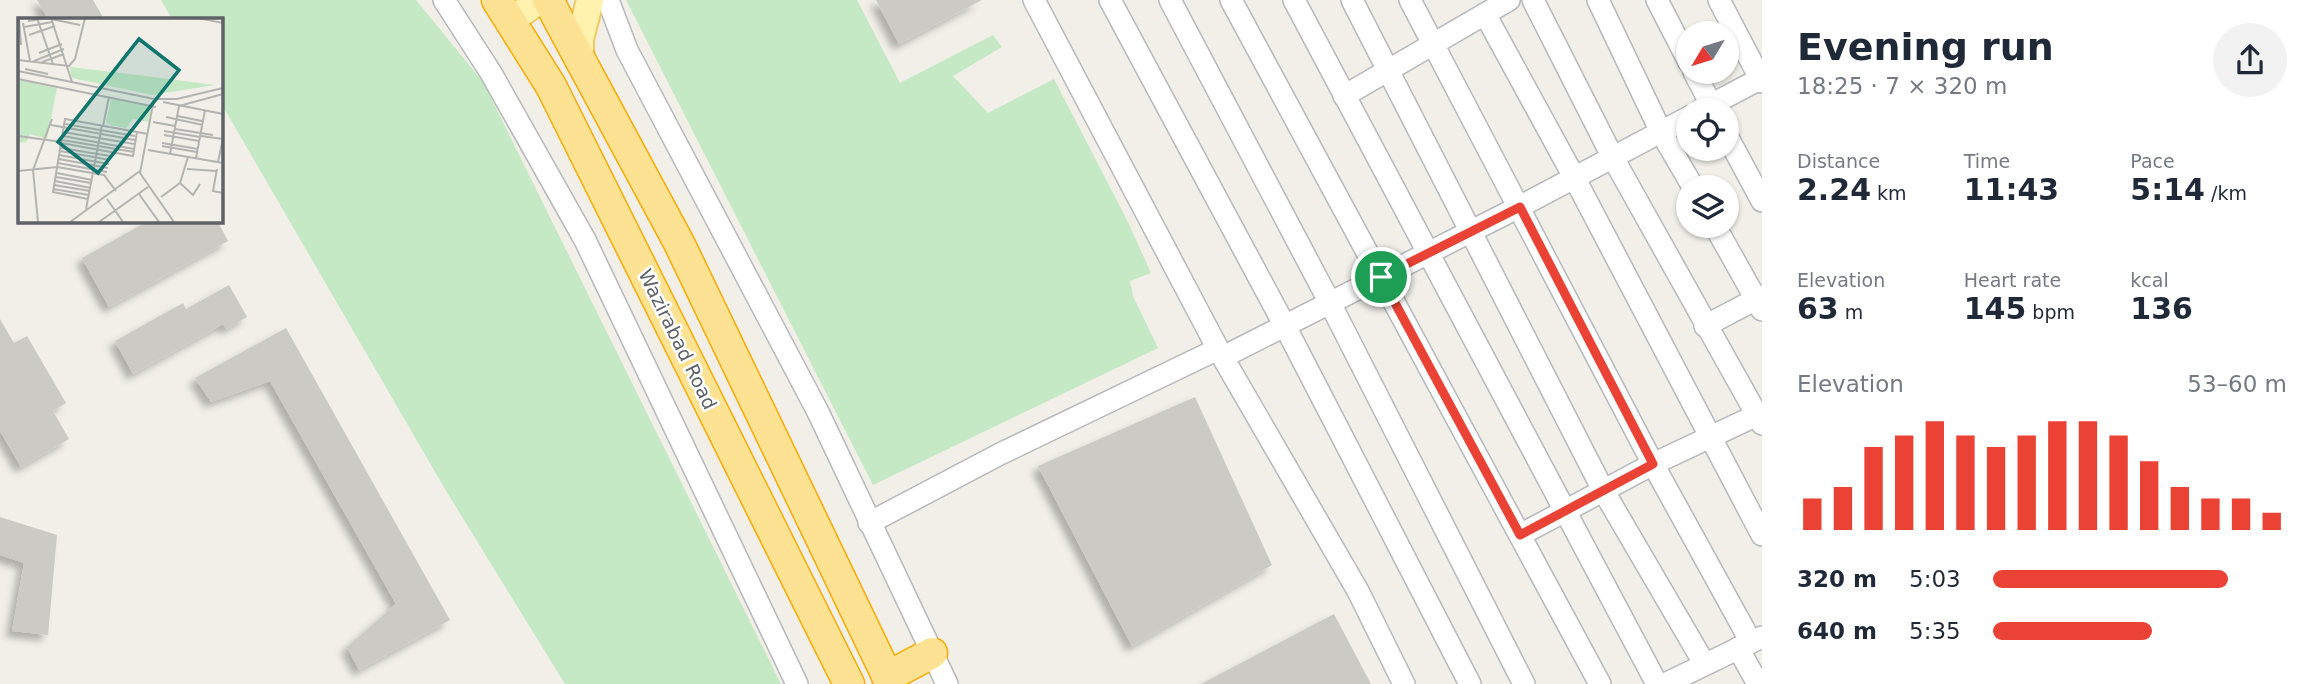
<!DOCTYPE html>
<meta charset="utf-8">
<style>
body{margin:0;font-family:"DejaVu Sans",sans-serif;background:#f2f2f3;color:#1f2937;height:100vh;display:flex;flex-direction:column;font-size:26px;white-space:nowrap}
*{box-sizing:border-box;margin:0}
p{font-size:23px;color:#747a83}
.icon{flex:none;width:38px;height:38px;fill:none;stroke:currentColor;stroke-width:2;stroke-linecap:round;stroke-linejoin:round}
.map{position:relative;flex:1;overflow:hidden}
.panel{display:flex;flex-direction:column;background:#fff;width:560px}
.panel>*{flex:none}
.needle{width:46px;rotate:232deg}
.fabs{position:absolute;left:1676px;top:21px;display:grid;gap:14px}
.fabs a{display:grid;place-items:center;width:63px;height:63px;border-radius:50%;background:#fff;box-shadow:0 2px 5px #0004;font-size:35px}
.pin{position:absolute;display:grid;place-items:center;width:60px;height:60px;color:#fff;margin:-30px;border:4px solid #fff;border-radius:50%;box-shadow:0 2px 7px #0007}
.round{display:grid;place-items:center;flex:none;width:74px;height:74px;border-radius:37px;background:#f2f2f3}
.headline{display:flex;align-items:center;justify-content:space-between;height:119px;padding:0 35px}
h1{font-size:38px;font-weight:700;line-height:52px}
.figures{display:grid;grid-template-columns:repeat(3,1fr);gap:10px;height:119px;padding:7px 35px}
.figures div{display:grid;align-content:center}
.figures b{font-size:30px;font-weight:700}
.figures small{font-size:19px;font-weight:400}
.figures p{font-size:19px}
.chart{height:196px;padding:14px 35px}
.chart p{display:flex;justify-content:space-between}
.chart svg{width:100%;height:126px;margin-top:7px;stroke:#ea4335;stroke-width:6}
ul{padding:0 35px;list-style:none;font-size:23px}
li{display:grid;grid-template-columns:112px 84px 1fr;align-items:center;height:52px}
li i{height:18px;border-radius:9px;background:#ea4335}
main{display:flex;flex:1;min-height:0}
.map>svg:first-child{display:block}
.green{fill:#c5e8c5}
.building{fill:#cccac5;filter:url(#shadow)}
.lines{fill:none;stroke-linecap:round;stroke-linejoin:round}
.minor-casing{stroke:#b5b8bc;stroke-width:24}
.major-casing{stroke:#f2c960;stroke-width:30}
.highway-casing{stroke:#f9ab00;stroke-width:33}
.minor{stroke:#fff;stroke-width:21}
.major{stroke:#fff2af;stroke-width:26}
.highway{stroke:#fde293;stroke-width:30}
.route-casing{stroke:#fff;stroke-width:14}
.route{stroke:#ea4335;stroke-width:9}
.labels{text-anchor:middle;stroke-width:5;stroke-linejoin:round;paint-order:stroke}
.street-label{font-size:19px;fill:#5f6368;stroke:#fff}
.inset-road{fill:none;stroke:#b3b3b1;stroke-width:2}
.view{fill:#0f766e;fill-opacity:0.15;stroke:#0f766e;stroke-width:3.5}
.inset-edge{fill:none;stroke:#5f6368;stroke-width:3.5}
</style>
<main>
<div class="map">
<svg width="1762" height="684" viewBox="0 0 1762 684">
<defs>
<filter id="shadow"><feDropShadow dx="-6" dy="6" stdDeviation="3.5" flood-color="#0004"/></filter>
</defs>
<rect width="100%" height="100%" fill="#f1efe8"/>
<g class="green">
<polygon points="161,0 416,0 483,82 781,684 565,684 445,489 221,103 220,19 172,19"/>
<polygon points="626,0 857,0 900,83 993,35 1002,47 953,76 988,113 1054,79 1128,222 1151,273 1130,281 1133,296 1158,348 873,485"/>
</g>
<g class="building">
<polygon points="37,0 93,0 104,19 48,19"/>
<polygon points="876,0 982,0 899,44"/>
<polygon points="150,220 217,220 228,241 109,307 82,258"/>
<polygon points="229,285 247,317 226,329 223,324 133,374 115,341 183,303 186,309"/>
<polygon points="0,319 14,343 27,336 66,403 53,411 69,439 21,467 0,431"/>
<polygon points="286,328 450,620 359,670 347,647 396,604 270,381 211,402 195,378"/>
<polygon points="1195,397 1272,565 1132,646 1038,466"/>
<polygon points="0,517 57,535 48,635 12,631 24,563 0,555"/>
<polygon points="1334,614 1371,684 1201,684"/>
</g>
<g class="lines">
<g class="minor-casing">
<g id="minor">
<polyline points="444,0 491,73 585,240 797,684"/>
<polyline points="608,0 627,50 818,412 947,684"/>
<polyline points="1034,0 1218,349 1358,591 1404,684"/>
<polyline points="1110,0 1285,326 1470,684"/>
<polyline points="1170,0 1330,303 1524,684"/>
<polyline points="1231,0 1600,684"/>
<polyline points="1294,0 1657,684"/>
<polyline points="1352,0 1603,490 1704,663"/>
<polyline points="1410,0 1653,464 1751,642"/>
<polyline points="1533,0 1612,156 1762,424"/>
<polyline points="1598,0 1661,132 1693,187"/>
<polyline points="1657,0 1689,62"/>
<polyline points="1719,0 1762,82"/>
<polyline points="1485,14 1574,177 1762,535"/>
<polyline points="1694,72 1714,110"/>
<polyline points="1344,96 1509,0"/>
<polyline points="1701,110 1762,78"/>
<polyline points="1727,136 1762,201"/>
<polyline points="1715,226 1762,310"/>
<polyline points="1705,326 1762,296"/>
<polyline points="1223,357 1519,207 1689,117"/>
<polyline points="869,523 1000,454 1218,349"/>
<polyline points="1520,535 1653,464 1757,415"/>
<polyline points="1738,648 1758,684"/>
<polyline points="1665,684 1762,637"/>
</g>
</g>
<g class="major-casing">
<g id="major">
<polyline points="511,20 540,0"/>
<polyline points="580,58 580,39 590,0"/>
</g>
</g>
<g class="highway-casing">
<g id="highway">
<polyline points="497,0 551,86 849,684"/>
<polyline points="548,0 679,243 891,684"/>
<polyline points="887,677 932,653"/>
</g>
</g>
<use href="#minor" class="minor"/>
<use href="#major" class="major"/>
<use href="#highway" class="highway"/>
</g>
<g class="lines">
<g class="route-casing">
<polygon id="route" points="1520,207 1653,464 1520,535 1381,277"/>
</g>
<use href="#route" class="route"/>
</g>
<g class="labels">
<g class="street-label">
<text transform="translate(678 339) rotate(64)" y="7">Wazirabad Road</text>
</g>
</g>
<g transform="translate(18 18)">
<rect width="205" height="205" fill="#f1efe8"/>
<path d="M 52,49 L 112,56 L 197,67 L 134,77 L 54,60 ZM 0,62 L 39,70 L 29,121 L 12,116 L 8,124 L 0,125 ZM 93,81 L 133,89 L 131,104 L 115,101 L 108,110 L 92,107 L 88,104 Z" fill="#c5e8c5"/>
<path class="inset-road" d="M 1,0 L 3,27M 19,0 L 35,46M 33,0 L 54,64M 180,0 L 205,5M 33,1 L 62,7M 10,3 L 31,0M 5,5 L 12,43M 6,9 L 34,4M 11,17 L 37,8M 21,35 L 44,26M 0,42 L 51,48 L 57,41 L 67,0M 16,43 L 46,31M 24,44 L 46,36M 7,51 L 30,56M 0,53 L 136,81 L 159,81 L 205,70M 0,61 L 138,89M 136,81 L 122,155 L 156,204M 145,84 L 205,96M 159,98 L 184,103M 148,99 L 185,107M 135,104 L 157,108M 47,106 L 117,118M 33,107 L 117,122M 85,108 L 91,79M 157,111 L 195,117M 146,113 L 182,119M 45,114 L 116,126M 146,117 L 181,123M 0,118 L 44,124M 45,118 L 116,131M 183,118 L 205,121M 44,122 L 116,134M 43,125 L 115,138 L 119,114M 144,125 L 180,131M 144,128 L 179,134M 43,130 L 92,138M 130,132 L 205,145M 42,133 L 92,142M 152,136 L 161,88 L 205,76M 41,137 L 91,146M 178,140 L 187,92M 41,141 L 90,150M 200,144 L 205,120M 40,145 L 89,154M 169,151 L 198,153M 199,151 L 195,173 L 205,175M 0,153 L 39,149 L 86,157 L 98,173M 39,155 L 74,162M 38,159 L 73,165M 37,163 L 73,170M 162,165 L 175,177 L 182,166M 36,167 L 72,173M 35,171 L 71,177M 121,176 L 141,204M 143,179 L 162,165 L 170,139M 70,181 L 35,174 L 47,101 L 130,116M 89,181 L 105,204M 68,191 L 84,107M 20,204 L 15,152 L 34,101M 52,204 L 122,153M 81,204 L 130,169"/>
<path class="view" d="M 121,21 L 161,52 L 80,155 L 40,124 Z"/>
<rect width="205" height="205" class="inset-edge"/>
</g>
</svg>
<div class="fabs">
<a><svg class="needle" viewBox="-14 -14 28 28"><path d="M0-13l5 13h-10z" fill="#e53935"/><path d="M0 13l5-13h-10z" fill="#747a83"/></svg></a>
<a><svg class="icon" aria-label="locate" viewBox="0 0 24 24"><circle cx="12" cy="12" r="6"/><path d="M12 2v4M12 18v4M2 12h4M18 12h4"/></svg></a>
<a><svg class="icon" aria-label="layers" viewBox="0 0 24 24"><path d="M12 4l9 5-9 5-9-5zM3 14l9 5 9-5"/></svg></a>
</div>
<div class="pin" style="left:1381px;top:277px;background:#1e9e55"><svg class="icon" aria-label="arrive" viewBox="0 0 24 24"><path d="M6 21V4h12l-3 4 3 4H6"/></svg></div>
</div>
<section class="panel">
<div class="headline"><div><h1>Evening run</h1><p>18:25 · 7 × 320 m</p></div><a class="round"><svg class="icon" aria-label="share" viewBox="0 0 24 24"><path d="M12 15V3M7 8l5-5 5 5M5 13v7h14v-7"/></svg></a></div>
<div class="figures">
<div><p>Distance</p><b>2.24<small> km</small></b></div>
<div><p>Time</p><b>11:43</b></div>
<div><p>Pace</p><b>5:14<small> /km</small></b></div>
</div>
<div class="figures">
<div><p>Elevation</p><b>63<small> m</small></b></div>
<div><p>Heart rate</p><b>145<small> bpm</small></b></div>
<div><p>kcal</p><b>136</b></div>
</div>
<div class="chart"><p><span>Elevation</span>53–60 m</p>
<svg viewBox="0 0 160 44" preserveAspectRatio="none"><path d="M5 44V33M15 44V29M25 44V15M35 44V11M45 44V6M55 44V11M65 44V15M75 44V11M85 44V6M95 44V6M105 44V11M115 44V20M125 44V29M135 44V33M145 44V33M155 44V38"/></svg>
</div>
<ul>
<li><b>320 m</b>5:03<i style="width:80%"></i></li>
<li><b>640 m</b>5:35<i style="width:54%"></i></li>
</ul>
</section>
</main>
